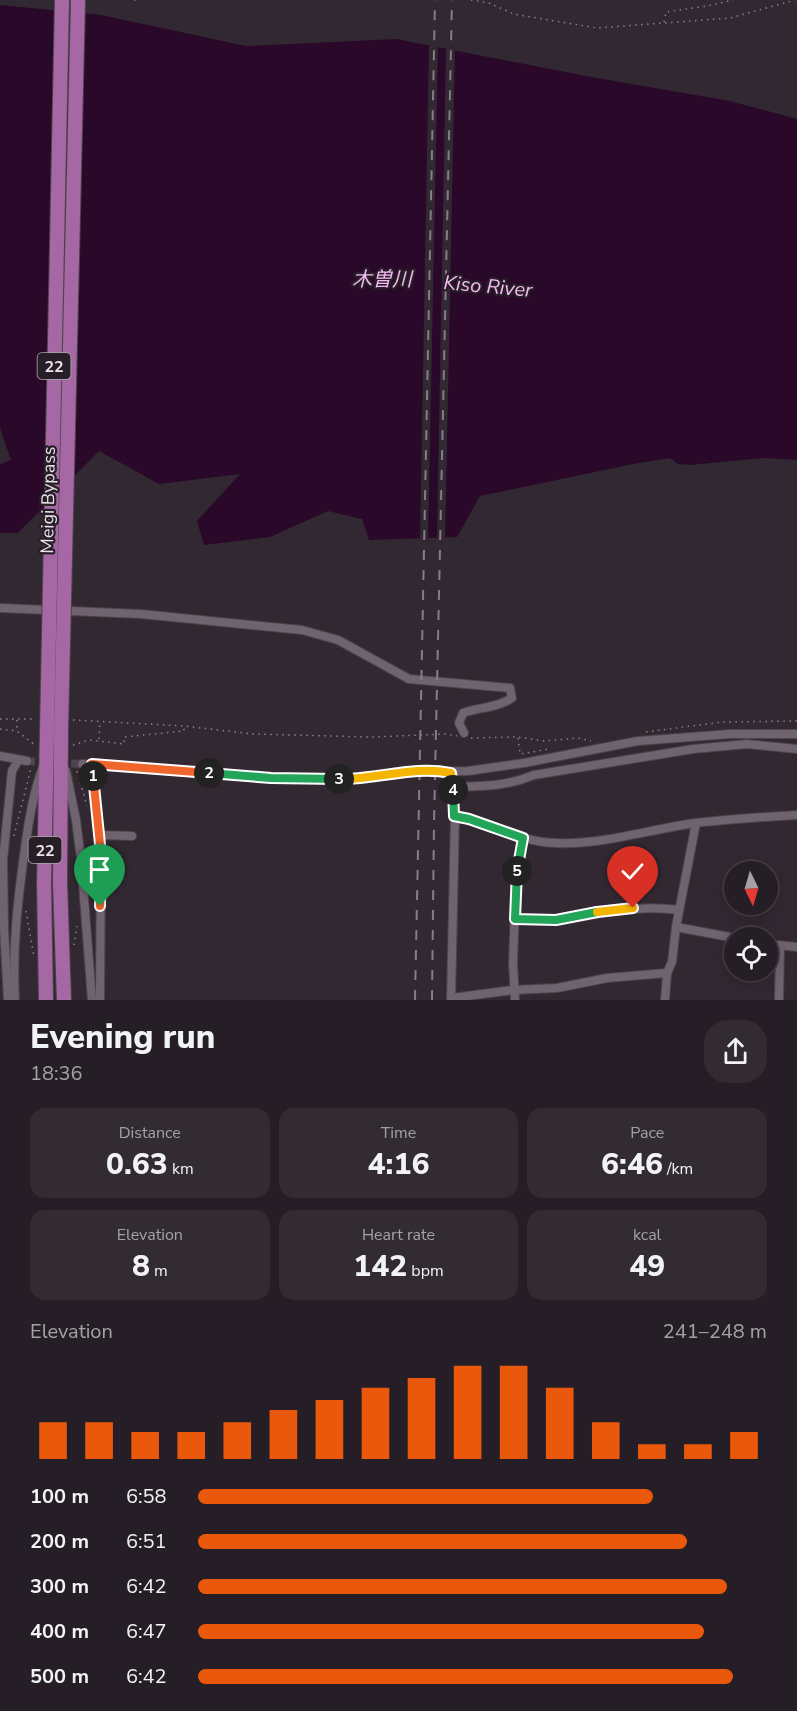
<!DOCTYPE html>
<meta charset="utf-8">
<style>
body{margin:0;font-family:"Nunito Sans","Noto Sans JP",sans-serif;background:#322b32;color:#f1f3f6;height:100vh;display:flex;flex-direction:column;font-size:22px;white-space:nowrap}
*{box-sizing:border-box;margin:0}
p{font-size:20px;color:#a4a2a7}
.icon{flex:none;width:33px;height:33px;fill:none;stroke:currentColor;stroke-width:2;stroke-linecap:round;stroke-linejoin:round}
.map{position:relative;height:1000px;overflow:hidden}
.sheet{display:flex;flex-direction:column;background:#261e26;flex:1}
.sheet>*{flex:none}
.needle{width:39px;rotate:175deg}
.controls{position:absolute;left:724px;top:861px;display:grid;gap:12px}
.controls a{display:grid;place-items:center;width:54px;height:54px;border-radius:50%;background:#261e26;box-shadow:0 3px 15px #0003,0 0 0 2px #423c43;font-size:30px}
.pin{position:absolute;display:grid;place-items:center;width:51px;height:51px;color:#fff;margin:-62px -26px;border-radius:50% 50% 50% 0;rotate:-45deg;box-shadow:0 0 6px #0007}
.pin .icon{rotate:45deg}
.km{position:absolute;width:30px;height:30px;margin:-15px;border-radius:50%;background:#222;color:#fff;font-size:16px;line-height:30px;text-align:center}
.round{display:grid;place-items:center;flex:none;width:63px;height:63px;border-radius:24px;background:#322b32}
.overview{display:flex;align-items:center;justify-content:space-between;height:102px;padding:0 30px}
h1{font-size:33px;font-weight:800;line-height:45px}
.figures{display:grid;grid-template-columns:repeat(3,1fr);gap:9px;height:102px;padding:6px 30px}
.figures div{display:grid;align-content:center;border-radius:15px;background:#322b32;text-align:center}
.figures b{font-size:30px;font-weight:800}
.figures small{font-size:16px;font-weight:400}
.figures p{font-size:16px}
.chart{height:168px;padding:12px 30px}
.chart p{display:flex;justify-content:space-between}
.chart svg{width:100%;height:108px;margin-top:6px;stroke:#ea580c;stroke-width:6}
ul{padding:0 30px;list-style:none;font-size:20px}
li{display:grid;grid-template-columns:96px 72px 1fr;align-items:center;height:45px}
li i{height:15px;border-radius:8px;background:#ea580c}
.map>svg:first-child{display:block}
.water{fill:#290829}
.pier{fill:#322832}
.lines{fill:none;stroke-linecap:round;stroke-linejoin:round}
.street-tunnel{stroke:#4e444e;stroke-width:8;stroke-dasharray:8 4;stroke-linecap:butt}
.street-casing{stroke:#4c434b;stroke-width:10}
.highway-casing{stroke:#4c434b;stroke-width:16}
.path{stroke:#8b828b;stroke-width:1.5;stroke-dasharray:1.5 4.5;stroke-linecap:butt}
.street{stroke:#6f636f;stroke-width:8}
.highway{stroke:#a668a4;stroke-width:14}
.rail{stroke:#867d86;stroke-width:2;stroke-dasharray:10 10;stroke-linecap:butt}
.highway-bridge-casing{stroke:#4c434b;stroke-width:16;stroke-linecap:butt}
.highway-bridge{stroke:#a668a4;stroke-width:14}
.split-1-casing{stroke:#fff;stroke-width:12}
.split-2-casing{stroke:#fff;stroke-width:12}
.split-3-casing{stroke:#fff;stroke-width:12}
.split-4-casing{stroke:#fff;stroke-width:12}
.split-5-casing{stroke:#fff;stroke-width:12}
.split-6-casing{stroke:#fff;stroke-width:12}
.split-7-casing{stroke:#fff;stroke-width:12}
.split-1{stroke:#f0652b;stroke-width:8}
.split-2{stroke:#f0652b;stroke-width:8}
.split-3{stroke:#22a559;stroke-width:8}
.split-4{stroke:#f5b400;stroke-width:8}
.split-5{stroke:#22a559;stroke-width:8}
.split-6{stroke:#22a559;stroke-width:8}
.split-7{stroke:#f5b400;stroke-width:8}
.labels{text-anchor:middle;stroke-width:4.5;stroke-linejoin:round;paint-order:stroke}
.shield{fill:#281e28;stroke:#b0a8b0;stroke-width:1.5}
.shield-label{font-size:16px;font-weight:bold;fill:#eae3ea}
.street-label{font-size:18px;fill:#eae3ea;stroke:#281e28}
.water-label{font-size:20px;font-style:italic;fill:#f6b9f3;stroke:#281e28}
</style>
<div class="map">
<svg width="797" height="1000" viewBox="0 0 797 1000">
<rect width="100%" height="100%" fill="#322832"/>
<polygon class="water" points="0,5 101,15 246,46 396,39 591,77 730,101 797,119 797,460 765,458 690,465 678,464 670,458 633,464 480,496 457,537 369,540 362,519 328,511 270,537 204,545 197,521 240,474 159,484 99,451 18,533 0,533 0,464 11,460 0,428"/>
<g class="pier">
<polygon points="429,42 438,44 428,541 420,541"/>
<polygon points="446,46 455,48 445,540 437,540"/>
</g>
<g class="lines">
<g class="street-tunnel">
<polyline points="27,761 47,762"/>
<polyline points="59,763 82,764"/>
</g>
<g class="street-casing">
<g id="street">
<path d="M 0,608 L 141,614 L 302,630 L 338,640 L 409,679 L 510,688 L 512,698 C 497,708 480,707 463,713 L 459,723 L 464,733"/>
<polyline points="0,756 27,761"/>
<polyline points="82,764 271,778 344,779 397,772 468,771 524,763 638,741 730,734 797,734"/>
<polyline points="92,764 101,854 100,1000"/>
<polyline points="66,771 76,820 81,859 92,1000"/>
<polyline points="451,773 455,816 451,1000"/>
<path d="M 452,787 C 484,786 504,787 534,775 L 693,749 L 747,744 L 797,749"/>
<path d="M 455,816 C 489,823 520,842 556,843 C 603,845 650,829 696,823 C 730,819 764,817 797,815"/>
<polyline points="99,835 132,836"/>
<path d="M 515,919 C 529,919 543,921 557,920 C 599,915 637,904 679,910"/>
<polyline points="676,927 735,938"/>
<polyline points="768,944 797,947"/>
<polyline points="452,998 513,990 557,988 607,978 667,973"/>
<polyline points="8,1000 4,928 3,860 12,771 18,761"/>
<path d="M 15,1000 C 12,949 18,898 25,848 C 29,820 33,794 43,767"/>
<polyline points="515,1000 513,963 516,880 523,838"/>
<polyline points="665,1000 667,973 672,962 676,927 696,823"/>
<polyline points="779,1000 780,946"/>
</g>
</g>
<g class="highway-casing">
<g id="highway">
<polyline points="61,729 60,883 64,1000"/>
<polyline points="46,1000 44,884 47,731"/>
</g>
</g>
<g class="path">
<polyline points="134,0 140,0"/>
<polyline points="471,0 489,3 514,14 597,28 730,18 795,0"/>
<polyline points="664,22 666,12 707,6 733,0"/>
<polyline points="0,719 35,719"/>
<polyline points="17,720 17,730"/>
<polyline points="73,720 184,726 253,734 371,737 445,734 457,736"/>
<polyline points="0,729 17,731 36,746"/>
<polyline points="646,732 722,722 797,721"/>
<polyline points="471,738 518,737 544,741 578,738 591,741"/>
<polyline points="518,738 520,754 549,749"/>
<polyline points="99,739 100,721"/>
<polyline points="73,745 89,740 124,744 124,737 184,731 184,727"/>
<polyline points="77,771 87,806"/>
<polyline points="14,836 31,768"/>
<polyline points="26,911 34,957"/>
<polyline points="74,945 77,926"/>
</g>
<use href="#street" class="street"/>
<use href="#highway" class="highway"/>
<g class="rail">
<polyline points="415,1000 435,0"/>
<polyline points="432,1000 434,822 452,0"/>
</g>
<g class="highway-bridge-casing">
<g id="highway-bridge">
<polyline points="61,729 78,0"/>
<polyline points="47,731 62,0"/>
</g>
</g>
<use href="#highway-bridge" class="highway-bridge"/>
</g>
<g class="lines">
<g class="split-1-casing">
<polyline id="split-1" points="93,776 101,854 100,906"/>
</g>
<g class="split-2-casing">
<polyline id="split-2" points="93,776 92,764 209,773"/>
</g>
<g class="split-3-casing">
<polyline id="split-3" points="209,773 271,778 339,779"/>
</g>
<g class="split-4-casing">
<path id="split-4" d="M 339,779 C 377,780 413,765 451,773 L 453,790"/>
</g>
<g class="split-5-casing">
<polyline id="split-5" points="453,790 454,816 469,819 523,838 517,871"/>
</g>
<g class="split-6-casing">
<polyline id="split-6" points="517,871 515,919 556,920 597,912"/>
</g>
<g class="split-7-casing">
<polyline id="split-7" points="597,912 633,908"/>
</g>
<use href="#split-1" class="split-1"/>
<use href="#split-2" class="split-2"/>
<use href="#split-3" class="split-3"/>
<use href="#split-4" class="split-4"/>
<use href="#split-5" class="split-5"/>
<use href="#split-6" class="split-6"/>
<use href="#split-7" class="split-7"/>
</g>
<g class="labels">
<g class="shield">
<rect x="37.5" y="353" width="33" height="26" rx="4.5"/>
<rect x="28.5" y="837" width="33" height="26" rx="4.5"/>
</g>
<g class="shield-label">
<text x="54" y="372">22</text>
<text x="45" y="856">22</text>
</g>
<g class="street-label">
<text transform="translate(48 500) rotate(-89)" y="6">Meigi Bypass</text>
</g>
<g class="water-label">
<text x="382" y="286">木曽川</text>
<text transform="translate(488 286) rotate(5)" y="7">Kiso River</text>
</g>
</g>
</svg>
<div class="controls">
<a><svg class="needle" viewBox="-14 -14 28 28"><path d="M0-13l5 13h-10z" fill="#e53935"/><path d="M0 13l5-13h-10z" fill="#a4a2a7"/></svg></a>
<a><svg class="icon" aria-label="locate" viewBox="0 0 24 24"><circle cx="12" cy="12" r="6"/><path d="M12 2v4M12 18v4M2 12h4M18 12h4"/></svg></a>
</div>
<div class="pin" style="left:100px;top:906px;background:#1e9e55"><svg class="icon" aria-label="arrive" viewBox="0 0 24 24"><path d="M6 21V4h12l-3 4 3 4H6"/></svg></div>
<div class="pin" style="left:633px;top:908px;background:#d93025"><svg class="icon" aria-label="check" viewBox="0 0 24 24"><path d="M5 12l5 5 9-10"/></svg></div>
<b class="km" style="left:93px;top:776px">1</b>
<b class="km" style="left:209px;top:773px">2</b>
<b class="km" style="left:339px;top:779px">3</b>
<b class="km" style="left:453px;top:790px">4</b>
<b class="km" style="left:517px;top:871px">5</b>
</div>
<section class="sheet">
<div class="overview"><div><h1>Evening run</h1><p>18:36</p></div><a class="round"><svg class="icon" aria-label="share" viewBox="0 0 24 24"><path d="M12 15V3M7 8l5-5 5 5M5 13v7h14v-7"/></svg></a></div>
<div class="figures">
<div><p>Distance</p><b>0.63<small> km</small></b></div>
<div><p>Time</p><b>4:16</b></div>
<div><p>Pace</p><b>6:46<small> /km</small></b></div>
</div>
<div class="figures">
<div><p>Elevation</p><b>8<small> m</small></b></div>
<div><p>Heart rate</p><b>142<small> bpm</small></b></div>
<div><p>kcal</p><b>49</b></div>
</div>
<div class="chart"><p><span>Elevation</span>241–248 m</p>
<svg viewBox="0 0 160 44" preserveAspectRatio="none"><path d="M5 44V29M15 44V29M25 44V33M35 44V33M45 44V29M55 44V24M65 44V20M75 44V15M85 44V11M95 44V6M105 44V6M115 44V15M125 44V29M135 44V38M145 44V38M155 44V33"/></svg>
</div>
<ul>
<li><b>100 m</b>6:58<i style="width:80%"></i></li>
<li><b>200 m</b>6:51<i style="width:86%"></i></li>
<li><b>300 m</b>6:42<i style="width:93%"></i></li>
<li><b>400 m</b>6:47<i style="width:89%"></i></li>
<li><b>500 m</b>6:42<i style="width:94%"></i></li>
</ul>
</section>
